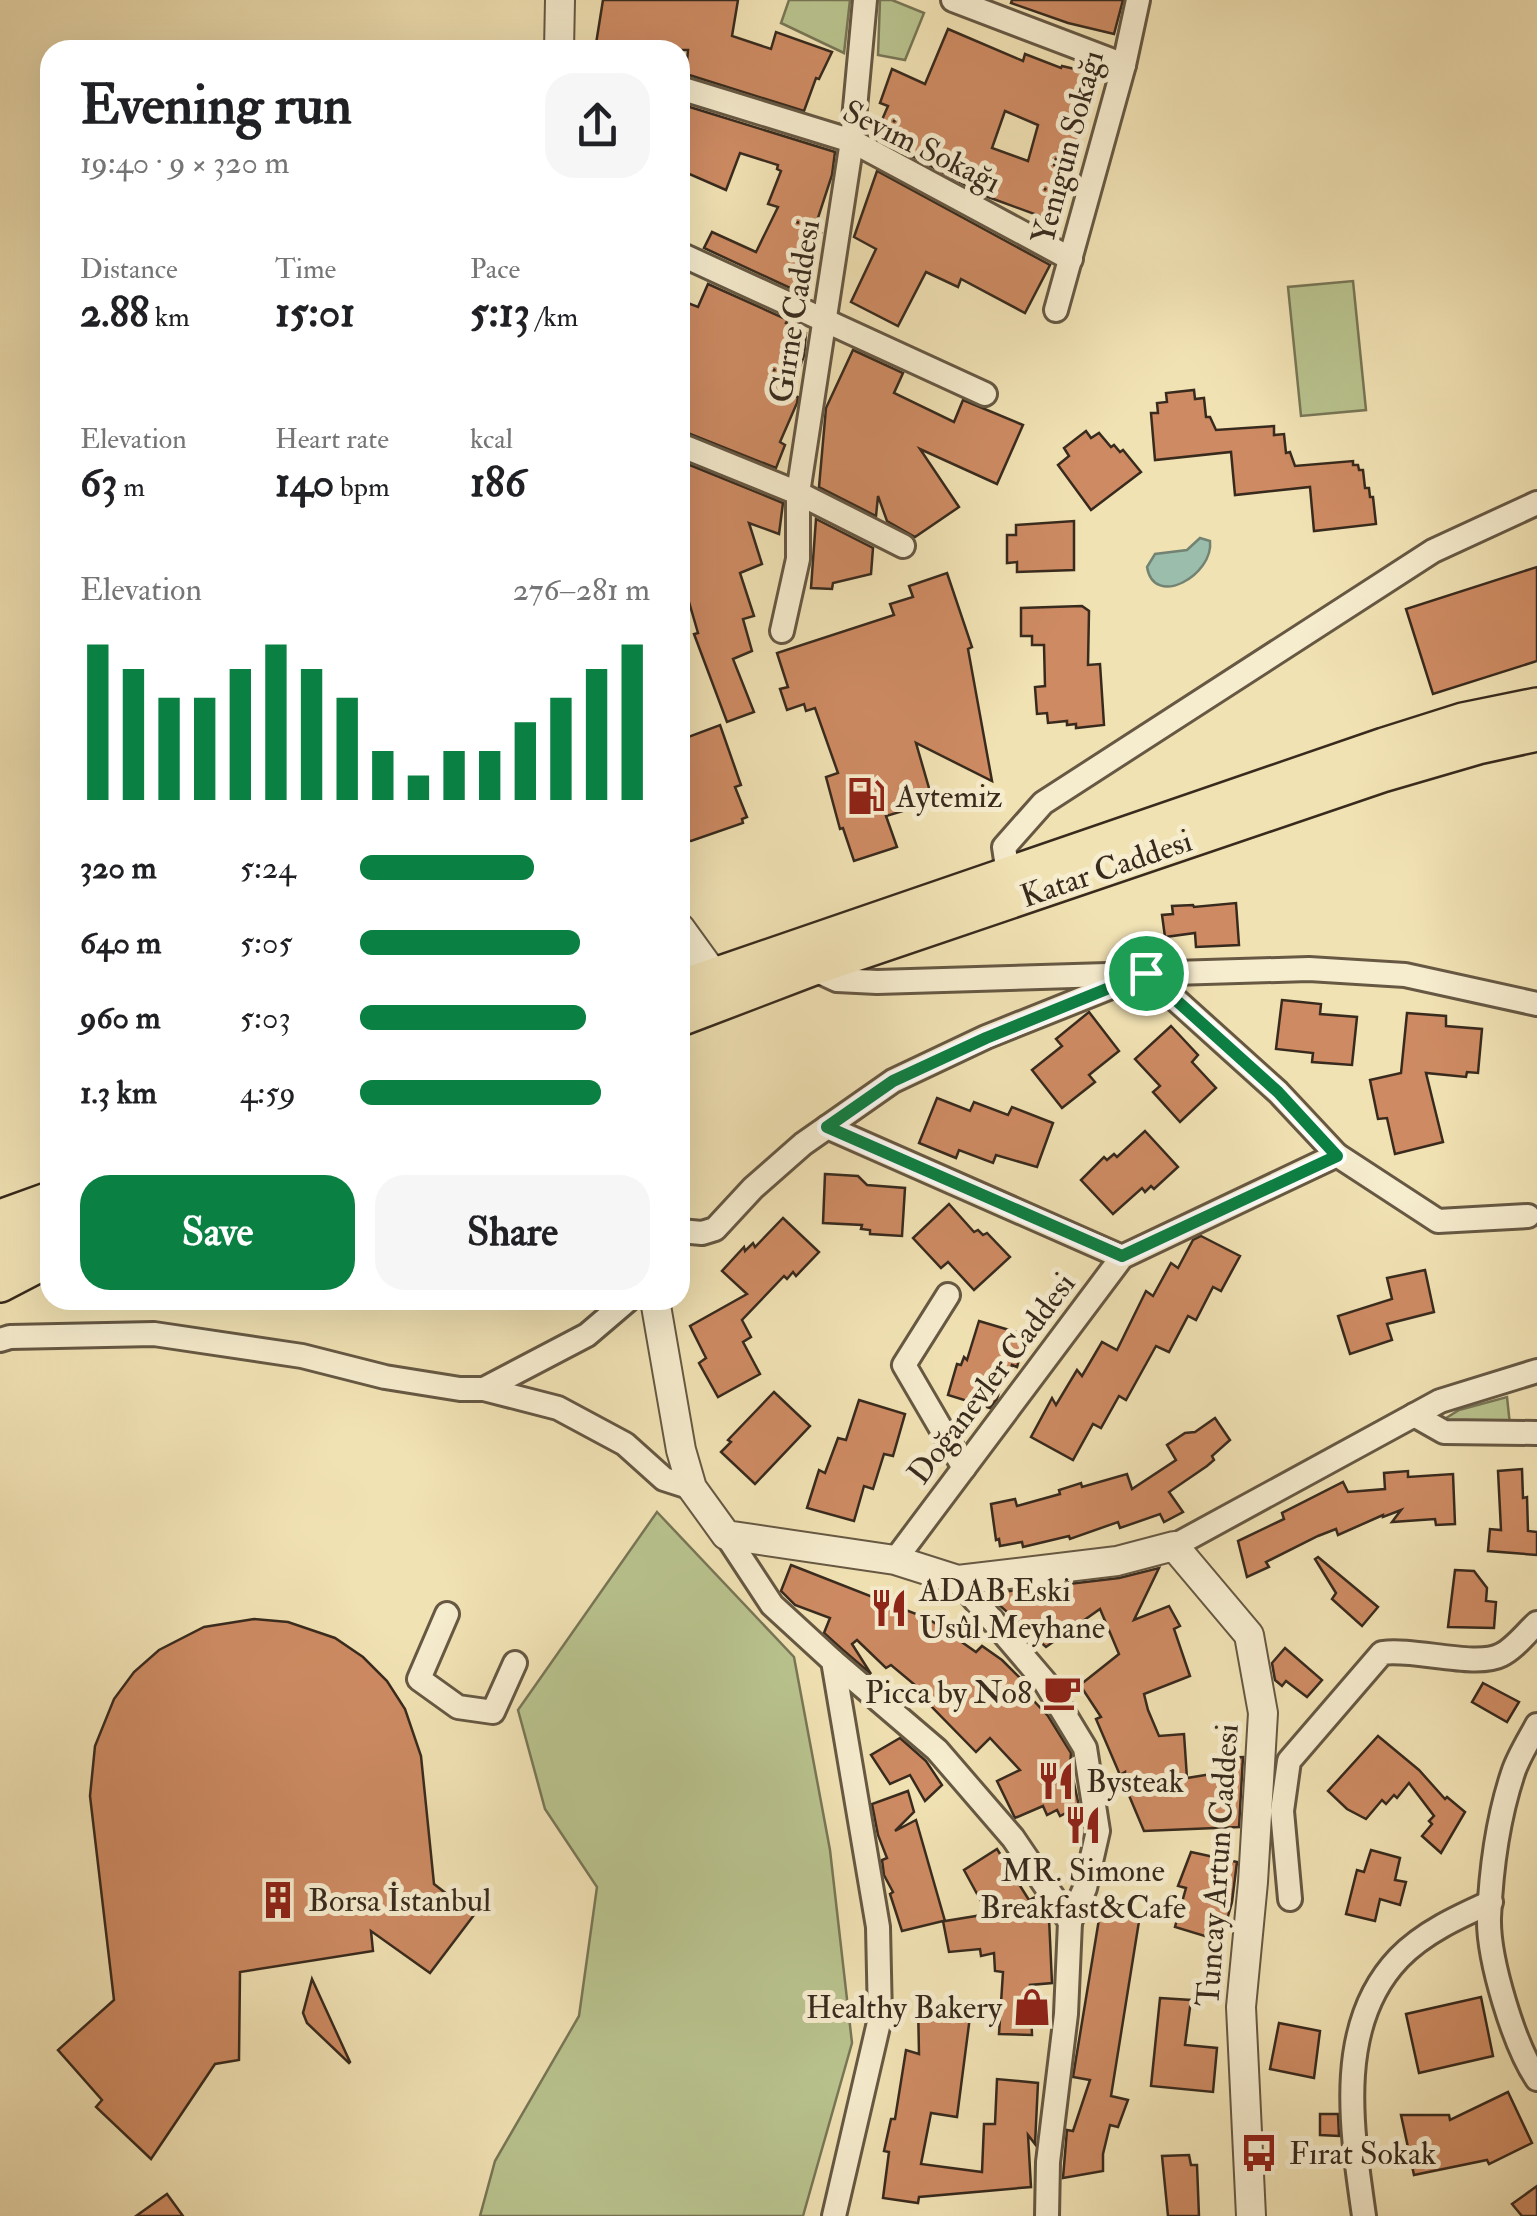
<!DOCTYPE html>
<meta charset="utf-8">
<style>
body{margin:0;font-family:"IM FELL Double Pica",serif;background:#f6f6f6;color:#202124;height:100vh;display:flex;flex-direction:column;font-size:38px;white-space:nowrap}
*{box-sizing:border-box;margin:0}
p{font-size:32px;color:#757577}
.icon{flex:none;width:55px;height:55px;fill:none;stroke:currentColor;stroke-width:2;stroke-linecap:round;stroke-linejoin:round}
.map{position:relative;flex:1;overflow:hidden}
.panel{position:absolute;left:40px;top:40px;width:650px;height:1270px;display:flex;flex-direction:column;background:#fff;border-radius:30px;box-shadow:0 10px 40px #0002}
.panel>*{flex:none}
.pin{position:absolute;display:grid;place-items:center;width:85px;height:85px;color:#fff;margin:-42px;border:5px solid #fff;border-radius:50%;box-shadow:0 2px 10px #0007}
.round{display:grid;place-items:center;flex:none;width:105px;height:105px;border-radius:30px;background:#f6f6f6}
.headline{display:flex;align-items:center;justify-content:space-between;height:170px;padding:0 40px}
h1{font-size:55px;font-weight:800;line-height:75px}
.metrics{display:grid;grid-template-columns:repeat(3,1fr);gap:15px;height:170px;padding:10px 40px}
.metrics div{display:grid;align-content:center}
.metrics b{font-size:42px;font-weight:800}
.metrics small{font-size:28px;font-weight:400}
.metrics p{font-size:28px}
.chart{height:280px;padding:20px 40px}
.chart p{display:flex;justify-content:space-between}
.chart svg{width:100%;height:180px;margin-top:10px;stroke:#0b8043;stroke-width:6}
.primary-button{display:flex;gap:20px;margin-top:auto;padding:20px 40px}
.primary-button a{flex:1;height:115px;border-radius:30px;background:#0b8043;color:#fff;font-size:40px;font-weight:800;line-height:115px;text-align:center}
.primary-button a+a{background:#f6f6f6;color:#202124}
ul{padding:0 40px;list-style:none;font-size:32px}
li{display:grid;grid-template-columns:160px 120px 1fr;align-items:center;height:75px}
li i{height:25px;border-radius:12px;background:#0b8043}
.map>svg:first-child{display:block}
.green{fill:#b9c38e;stroke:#787656;stroke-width:2.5}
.water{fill:#9bbeac;stroke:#738373;stroke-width:2.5}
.building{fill:#ce8b63;stroke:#382a1d;stroke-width:2.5;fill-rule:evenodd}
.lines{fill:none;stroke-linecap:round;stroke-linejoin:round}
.minor-casing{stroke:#665843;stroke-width:28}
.tertiary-casing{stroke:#665843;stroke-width:32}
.primary-casing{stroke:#382a1d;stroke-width:40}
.minor{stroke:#f6ecce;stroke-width:22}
.tertiary{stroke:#f6ecce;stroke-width:28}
.primary{stroke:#f1e2b4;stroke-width:35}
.route-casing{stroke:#fff;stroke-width:20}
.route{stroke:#0b8043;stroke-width:12}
.labels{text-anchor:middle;stroke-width:10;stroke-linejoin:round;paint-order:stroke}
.street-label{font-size:32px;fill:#382a1d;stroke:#f6ecce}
.poi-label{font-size:32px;fill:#382a1d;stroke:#f6ecce;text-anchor:start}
</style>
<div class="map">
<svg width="1537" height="2216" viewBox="0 0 1537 2216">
<rect width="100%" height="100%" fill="#f1e2b4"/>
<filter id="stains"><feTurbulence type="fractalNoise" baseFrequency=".002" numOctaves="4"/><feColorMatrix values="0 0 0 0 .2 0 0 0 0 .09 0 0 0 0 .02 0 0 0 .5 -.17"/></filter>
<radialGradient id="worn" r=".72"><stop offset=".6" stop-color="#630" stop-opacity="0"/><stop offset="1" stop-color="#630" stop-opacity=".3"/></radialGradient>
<g class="green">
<polygon points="789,0 850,0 844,53 781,23"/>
<polygon points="880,0 892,0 924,13 905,60 878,55"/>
<polygon points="1353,281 1366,410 1301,416 1288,287"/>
<polygon points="1507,1397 1510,1425 1464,1426 1443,1420 1459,1410"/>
<polygon points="657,1512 794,1657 830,1850 852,2043 803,2216 480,2216 495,2161 579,2016 597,1887 545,1809 518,1710"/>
</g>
<path class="water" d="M 1200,538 L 1210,541 C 1214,575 1154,609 1147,567 L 1155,554 L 1187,550 Z"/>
<g class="building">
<polygon points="603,0 738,0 732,36 771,49 776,32 832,52 819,79 816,78 804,111 686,74 688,50 595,50"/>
<polygon points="1012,0 1123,0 1114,34 1068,23 1011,3"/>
<path d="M 948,29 L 1023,61 L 1025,54 L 1061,68 L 1062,66 L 1096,74 L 1059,223 L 988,197 L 875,136 L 888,106 L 880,103 L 892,69 L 925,84 ZM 1005,111 L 1038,125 L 1028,161 L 992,148 Z"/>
<polygon points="680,104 835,152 832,175 814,230 821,233 810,262 816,264 801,293 704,248 712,232 756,252 778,207 768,204 781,171 777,169 778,165 740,153 726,190 680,170"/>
<polygon points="877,171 1050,265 1025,313 961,279 958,287 926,272 898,326 851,302 876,249 854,237"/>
<polygon points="708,284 788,320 786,323 806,333 804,356 789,394 798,397 797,403 780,442 785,445 776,468 680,430 680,300 698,307"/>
<polygon points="853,350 903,373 894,393 954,422 963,400 1023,425 997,484 920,449 959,507 915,537 887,521 878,496 876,516 819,487 826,408"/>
<polygon points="1194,390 1195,399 1204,398 1206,417 1210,417 1216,430 1274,426 1274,435 1284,434 1286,453 1290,452 1295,466 1353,461 1353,465 1358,465 1359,470 1363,470 1365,488 1369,488 1370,497 1373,497 1376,524 1314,531 1310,487 1235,495 1231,452 1155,460 1151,413 1158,413 1157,403 1167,402 1166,393"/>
<polygon points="1086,431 1091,438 1099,433 1111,447 1114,445 1120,452 1123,450 1141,472 1091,510 1058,465 1069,456 1064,448"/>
<polygon points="680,461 783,503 779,534 749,523 762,564 740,573 754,616 743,619 752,651 733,659 754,712 727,722 694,634 698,633 680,571"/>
<polygon points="816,519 873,548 871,574 833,583 832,589 811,588"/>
<polygon points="1074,521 1074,570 1017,572 1017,562 1007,563 1007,535 1016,535 1016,525"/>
<polygon points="1537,567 1537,661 1433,694 1406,609"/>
<polygon points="947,573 972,647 968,649 992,781 916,743 933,802 886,816 897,847 854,861 843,828 840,829 826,777 838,773 815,708 806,711 804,704 787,710 780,689 788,687 777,653 894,615 890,604 913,597 909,586"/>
<polygon points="1082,606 1089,611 1088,665 1100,664 1104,725 1076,728 1076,724 1067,725 1067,721 1048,723 1047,713 1037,714 1035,687 1045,686 1044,645 1032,645 1032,636 1021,636 1021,608"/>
<polygon points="720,725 741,785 735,787 747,817 742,819 743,823 691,841 686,840 680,823 680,740"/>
<polygon points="1236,903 1239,945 1196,947 1195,933 1165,937 1162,915 1173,914 1172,906 1193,905 1194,907"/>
<polygon points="1282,1000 1321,1004 1320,1014 1357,1017 1352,1065 1312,1062 1313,1053 1276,1049"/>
<polygon points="1089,1012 1119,1051 1089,1075 1095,1082 1062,1108 1032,1070 1062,1046 1056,1039"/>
<polygon points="1407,1013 1446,1016 1446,1026 1482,1029 1478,1073 1467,1072 1466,1077 1426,1073 1443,1142 1395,1154 1387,1118 1378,1119 1370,1080 1401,1073"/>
<polygon points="1171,1026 1198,1055 1192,1062 1216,1088 1180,1122 1153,1092 1160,1086 1135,1059"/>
<polygon points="937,1098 970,1111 974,1102 1008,1115 1012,1107 1053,1123 1037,1167 996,1155 993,1163 959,1150 956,1158 919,1143"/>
<polygon points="1145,1131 1178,1167 1154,1189 1151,1186 1145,1192 1142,1188 1113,1214 1081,1180 1104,1157 1107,1160 1114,1154 1117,1157"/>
<polygon points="825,1174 858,1176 867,1185 905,1188 902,1236 870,1234 870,1230 861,1229 862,1225 823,1223"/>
<polygon points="949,1204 974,1232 978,1230 983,1235 987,1233 1010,1257 974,1290 948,1262 941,1268 913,1238"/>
<polygon points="783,1218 819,1252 796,1276 793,1272 787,1279 784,1276 742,1320 751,1337 743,1342 760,1374 718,1397 699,1363 706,1358 690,1326 747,1294 722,1271 744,1247 745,1251 753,1243 755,1247"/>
<polygon points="1201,1236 1240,1256 1221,1291 1213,1287 1196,1320 1188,1316 1169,1352 1156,1346 1126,1400 1119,1396 1101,1428 1093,1424 1073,1460 1031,1437 1052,1398 1056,1405 1077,1370 1082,1376 1102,1342 1117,1350 1146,1291 1153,1296 1171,1263 1178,1268 1193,1240"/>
<polygon points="1425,1270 1434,1312 1387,1324 1392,1340 1350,1354 1338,1316 1392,1299 1387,1278"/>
<polygon points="979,1321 1026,1335 1017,1367 1012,1365 1009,1373 1005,1371 997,1399 990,1408 948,1395 957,1364 961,1365 964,1357 967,1360"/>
<polygon points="774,1392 810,1426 755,1484 721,1452 731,1442 728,1440"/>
<polygon points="859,1400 905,1414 893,1456 884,1454 873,1489 864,1486 854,1521 807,1508 819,1470 825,1473 838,1438 846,1440"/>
<polygon points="1215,1418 1230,1440 1212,1456 1214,1460 1207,1466 1169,1492 1183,1512 1164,1522 1160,1514 1120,1528 1118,1522 1070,1539 1069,1536 1023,1547 1022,1542 1000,1546 999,1539 996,1540 991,1504 1015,1499 1017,1506 1060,1494 1059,1490 1081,1483 1082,1487 1127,1474 1132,1489 1176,1460 1167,1445 1185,1433 1195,1432"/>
<polygon points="1522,1469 1523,1498 1527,1497 1528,1531 1537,1532 1537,1555 1488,1551 1490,1529 1501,1530 1498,1471"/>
<polygon points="1408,1471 1408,1477 1453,1474 1455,1524 1436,1525 1435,1519 1392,1522 1401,1510 1383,1517 1383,1515 1338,1535 1336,1529 1318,1536 1266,1562 1269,1567 1247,1577 1238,1541 1284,1519 1282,1513 1343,1482 1348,1492 1385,1489 1384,1473"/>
<polygon points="1318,1557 1378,1607 1362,1626 1332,1599 1336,1593 1315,1559"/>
<polygon points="791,1565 929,1619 976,1652 982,1646 1002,1660 1021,1679 1017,1683 1048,1716 1071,1753 1070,1765 1079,1806 1060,1816 1057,1810 1047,1815 1043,1806 1015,1818 997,1781 1020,1770 990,1738 976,1752 929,1704 933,1700 891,1665 886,1668 857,1640 852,1644 871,1674 843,1650 824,1633 830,1618 795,1605 781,1591"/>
<polygon points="1159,1568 1134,1620 1169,1606 1180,1626 1174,1629 1190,1676 1144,1694 1148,1710 1159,1736 1184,1734 1187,1778 1224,1772 1223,1758 1243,1757 1239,1827 1144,1831 1125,1786 1125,1772 1120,1775 1096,1719 1101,1717 1080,1685 1119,1654 1100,1609 1046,1647 997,1603 1002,1592 1119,1578"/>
<polygon points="1455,1570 1474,1571 1487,1588 1486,1601 1496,1602 1494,1628 1448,1627"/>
<polygon points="254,1619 288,1622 335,1638 363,1657 387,1681 405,1709 421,1756 434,1884 474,1915 430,1973 371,1931 373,1951 240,1972 239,2060 215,2064 151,2159 96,2107 102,2100 58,2050 114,2000 90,1796 95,1746 114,1699 134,1672 159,1650 204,1627"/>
<polygon points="1285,1648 1322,1680 1307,1697 1286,1681 1282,1686 1275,1680 1272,1663"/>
<polygon points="1483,1683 1519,1702 1507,1722 1472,1702"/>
<polygon points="1378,1736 1419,1770 1445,1799 1447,1797 1465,1812 1441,1853 1422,1836 1432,1824 1429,1821 1434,1816 1409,1783 1397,1798 1394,1795 1386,1804 1382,1800 1366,1819 1347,1809 1328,1791"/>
<polygon points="900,1738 926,1761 942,1785 925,1801 910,1775 890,1784 871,1755"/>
<polygon points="908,1791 914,1812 895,1831 916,1820 945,1921 988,1914 964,1870 997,1849 1029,1900 1035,1897 1049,1918 1052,1983 1030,1985 1032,2035 999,2034 1003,1972 995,1971 994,1953 981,1956 980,1949 949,1952 943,1921 902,1931 890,1894 893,1892 884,1875 882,1860 887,1858 878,1835 872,1804"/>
<polygon points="1371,1850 1400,1858 1395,1880 1406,1882 1400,1905 1380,1899 1375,1921 1346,1914 1357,1870 1364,1872"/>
<polygon points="1191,1852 1237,1862 1232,1902 1221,1941 1175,1927 1186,1888 1178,1886"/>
<polygon points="1101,1907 1116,1910 1118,1918 1119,1911 1140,1915 1111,2096 1128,2100 1118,2127 1110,2125 1103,2154 1103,2171 1063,2178 1067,2130 1073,2131 1090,2080 1073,2077"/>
<polygon points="312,1979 350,2062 349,2063 307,2023 303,2013"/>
<polygon points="1481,1997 1493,2056 1419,2073 1406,2014"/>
<polygon points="1160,1998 1191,2000 1185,2045 1217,2048 1213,2092 1151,2086"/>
<polygon points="972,2001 957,2117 931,2113 921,2164 982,2172 984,2124 995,2124 997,2079 1038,2083 1035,2144 1028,2135 1031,2187 919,2197 918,2203 883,2198 889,2152 884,2151 891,2119 895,2119 906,2050 919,2054 918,2003"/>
<polygon points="1279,2023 1320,2031 1314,2078 1270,2069"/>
<polygon points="1508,2092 1532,2143 1489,2164 1487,2160 1414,2175 1401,2115 1449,2115 1450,2120"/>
<polygon points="1320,2114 1338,2114 1339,2136 1320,2135"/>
<polygon points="1189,2155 1191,2165 1197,2165 1199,2216 1168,2216 1162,2156"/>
<polygon points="1537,2186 1537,2216 1522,2216 1512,2204"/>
<polygon points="167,2194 183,2216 136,2216"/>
</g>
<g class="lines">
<g class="minor-casing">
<g id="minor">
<polyline points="953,0 1124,65"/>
<polyline points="680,88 852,141 1071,259"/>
<polyline points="680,254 985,394"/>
<polyline points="1056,310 1124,65 1138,0"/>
<polyline points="680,445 798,493 903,546"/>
<polyline points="782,631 798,559 798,493 852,141 865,0"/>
<polyline points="1008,874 1004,847 1043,803 1433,551 1537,503"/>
<polyline points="811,968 837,980 877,982 1309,969 1405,975 1537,1004"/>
<polyline points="827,1127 1122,1257"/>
<polyline points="680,1231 702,1233 715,1229 753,1188 803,1144 893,1081 986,1037 1146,973 1278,1092 1337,1155"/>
<polyline points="948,1295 904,1365 964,1468"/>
<polyline points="0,1340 10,1337 154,1334 302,1356 385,1377 460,1389 484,1389 587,1335 628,1300"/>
<polyline points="484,1389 558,1408 625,1444 664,1479 692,1488"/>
<polyline points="1414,1415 1444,1432 1537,1433"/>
<polyline points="726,1535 772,1605 833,1661 878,1927 880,2018 834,2216"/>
<polyline points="1174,1546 1440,1401 1537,1371"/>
<polyline points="895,1560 1122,1257 1337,1155 1438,1221 1528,1216"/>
<polyline points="958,1580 1045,1682 1085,1748 1098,1831 1085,1888 1070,1922"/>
<polyline points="447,1614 419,1679 458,1707 493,1712 515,1663"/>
<polyline points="833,1661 937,1750 1013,1838 1070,1922 1066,2014 1048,2162 1047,2216"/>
<path d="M 1537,1725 C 1529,1740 1518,1757 1513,1773 C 1498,1818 1491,1871 1489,1918 C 1488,1959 1514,2045 1537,2079"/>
<path d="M 1290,1899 L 1282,1811 L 1289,1761 L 1382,1653 C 1414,1648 1476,1668 1501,1655 C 1514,1649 1526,1633 1537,1623"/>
<path d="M 1364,2216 C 1352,2131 1334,2026 1399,1958 C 1424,1932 1460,1916 1491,1902"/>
</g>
</g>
<g class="tertiary-casing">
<g id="tertiary">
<polyline points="559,50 560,0"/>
<polyline points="680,928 714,975"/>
<polyline points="655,1300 681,1450 692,1488 726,1535 895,1560 958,1580 1117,1561 1174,1546 1249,1635 1263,1713 1253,1882 1241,2007 1251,2216"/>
</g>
</g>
<g class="primary-casing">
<g id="primary">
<polyline points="680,988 1384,746 1463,721 1537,706"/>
<polyline points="680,1018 811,968 1382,774 1478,746 1537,733"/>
<polyline points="0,1218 50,1200"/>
<polyline points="0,1249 50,1231"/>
<polyline points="0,1284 50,1258"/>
</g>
</g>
<use href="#minor" class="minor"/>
<use href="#tertiary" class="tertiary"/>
<use href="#primary" class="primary"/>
</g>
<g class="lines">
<g class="route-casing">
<polygon id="route" points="1146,973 1278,1092 1337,1156 1122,1256 827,1127 893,1081 986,1038"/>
</g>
<use href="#route" class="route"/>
</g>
<defs>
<g id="fuel-bare" transform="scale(3)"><path d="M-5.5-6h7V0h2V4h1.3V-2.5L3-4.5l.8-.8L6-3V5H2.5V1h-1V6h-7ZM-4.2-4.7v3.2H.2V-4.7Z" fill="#8f2418" stroke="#f6ecce" stroke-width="2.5" paint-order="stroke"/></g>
<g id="restaurant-bare" transform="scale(3)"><path d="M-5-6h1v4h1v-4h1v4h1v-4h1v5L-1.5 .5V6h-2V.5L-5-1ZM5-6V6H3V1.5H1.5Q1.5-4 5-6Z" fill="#8f2418" stroke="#f6ecce" stroke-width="2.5" paint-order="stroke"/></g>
<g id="cafe-bare" transform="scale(3)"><path d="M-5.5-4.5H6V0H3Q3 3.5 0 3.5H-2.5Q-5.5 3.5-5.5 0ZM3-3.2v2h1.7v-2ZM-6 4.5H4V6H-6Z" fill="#8f2418" stroke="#f6ecce" stroke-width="2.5" paint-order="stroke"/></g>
<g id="building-bare" transform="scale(3)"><path d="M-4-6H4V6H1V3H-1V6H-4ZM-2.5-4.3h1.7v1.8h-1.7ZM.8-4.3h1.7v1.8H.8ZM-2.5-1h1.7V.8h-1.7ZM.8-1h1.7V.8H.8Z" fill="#8f2418" stroke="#f6ecce" stroke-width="2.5" paint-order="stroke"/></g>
<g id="shop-bare" transform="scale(3)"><path d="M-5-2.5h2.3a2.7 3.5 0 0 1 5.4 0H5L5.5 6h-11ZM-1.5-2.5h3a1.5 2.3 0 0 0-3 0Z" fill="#8f2418" stroke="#f6ecce" stroke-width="2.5" paint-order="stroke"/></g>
<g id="bus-bare" transform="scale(3)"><path d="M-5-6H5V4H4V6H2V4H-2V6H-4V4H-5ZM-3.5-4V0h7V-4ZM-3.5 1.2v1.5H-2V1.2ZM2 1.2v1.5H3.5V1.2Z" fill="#8f2418" stroke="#f6ecce" stroke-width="2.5" paint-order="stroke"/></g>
</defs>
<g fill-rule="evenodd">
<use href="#fuel-bare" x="866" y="796"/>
<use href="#restaurant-bare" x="889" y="1608"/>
<use href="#cafe-bare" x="1062" y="1692"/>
<use href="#restaurant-bare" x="1056" y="1781"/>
<use href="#restaurant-bare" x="1083" y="1825"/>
<use href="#building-bare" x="278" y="1900"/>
<use href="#shop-bare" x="1032" y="2007"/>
<use href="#bus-bare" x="1259" y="2153"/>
</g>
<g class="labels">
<g class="street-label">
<text transform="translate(922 146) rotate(26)" y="11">Sevim Sokağı</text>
<text transform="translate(1067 147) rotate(-75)" y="11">Yenigün Sokağı</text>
<text transform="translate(794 311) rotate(-81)" y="11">Girne Caddesi</text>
<text transform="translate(1106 868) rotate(-19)" y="11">Katar Caddesi</text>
<text transform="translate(991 1378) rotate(-53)" y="11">Doğanevler Caddesi</text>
<text transform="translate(1217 1865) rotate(-86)" y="11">Tuncay Artun Caddesi</text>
</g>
<g class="poi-label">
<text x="896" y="807">Aytemiz</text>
<text x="919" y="1601">ADAB Eski<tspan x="919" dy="37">Usûl Meyhane</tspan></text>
<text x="1032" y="1703" text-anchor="end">Picca by No8</text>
<text x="1086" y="1792">Bysteak</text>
<text x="1083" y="1881" text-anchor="middle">MR. Simone<tspan x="1083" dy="37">Breakfast&amp;Cafe</tspan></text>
<text x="308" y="1911">Borsa İstanbul</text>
<text x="1002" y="2018" text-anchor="end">Healthy Bakery</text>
<text x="1289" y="2164">Fırat Sokak</text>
</g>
</g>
<rect width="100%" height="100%" filter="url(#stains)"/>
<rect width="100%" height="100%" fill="url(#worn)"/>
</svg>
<div class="pin" style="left:1146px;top:973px;background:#1e9e55"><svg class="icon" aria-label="arrive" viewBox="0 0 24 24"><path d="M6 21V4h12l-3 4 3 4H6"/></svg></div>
<section class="panel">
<div class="headline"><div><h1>Evening run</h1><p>19:40 · 9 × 320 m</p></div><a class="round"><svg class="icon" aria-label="share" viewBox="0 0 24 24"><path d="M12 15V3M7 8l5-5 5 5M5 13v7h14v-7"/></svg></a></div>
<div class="metrics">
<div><p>Distance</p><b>2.88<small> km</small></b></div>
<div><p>Time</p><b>15:01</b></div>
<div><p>Pace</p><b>5:13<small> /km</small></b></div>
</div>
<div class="metrics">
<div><p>Elevation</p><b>63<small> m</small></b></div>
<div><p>Heart rate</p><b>140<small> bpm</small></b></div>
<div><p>kcal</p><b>186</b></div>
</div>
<div class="chart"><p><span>Elevation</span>276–281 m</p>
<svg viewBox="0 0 160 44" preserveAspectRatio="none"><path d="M5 44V6M15 44V12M25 44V19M35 44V19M45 44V12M55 44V6M65 44V12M75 44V19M85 44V32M95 44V38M105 44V32M115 44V32M125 44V25M135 44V19M145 44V12M155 44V6"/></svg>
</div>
<ul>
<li><b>320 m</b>5:24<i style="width:60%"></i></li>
<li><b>640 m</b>5:05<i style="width:76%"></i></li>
<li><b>960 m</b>5:03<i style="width:78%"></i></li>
<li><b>1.3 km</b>4:59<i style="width:83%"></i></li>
</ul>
<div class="primary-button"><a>Save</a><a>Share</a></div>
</section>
</div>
